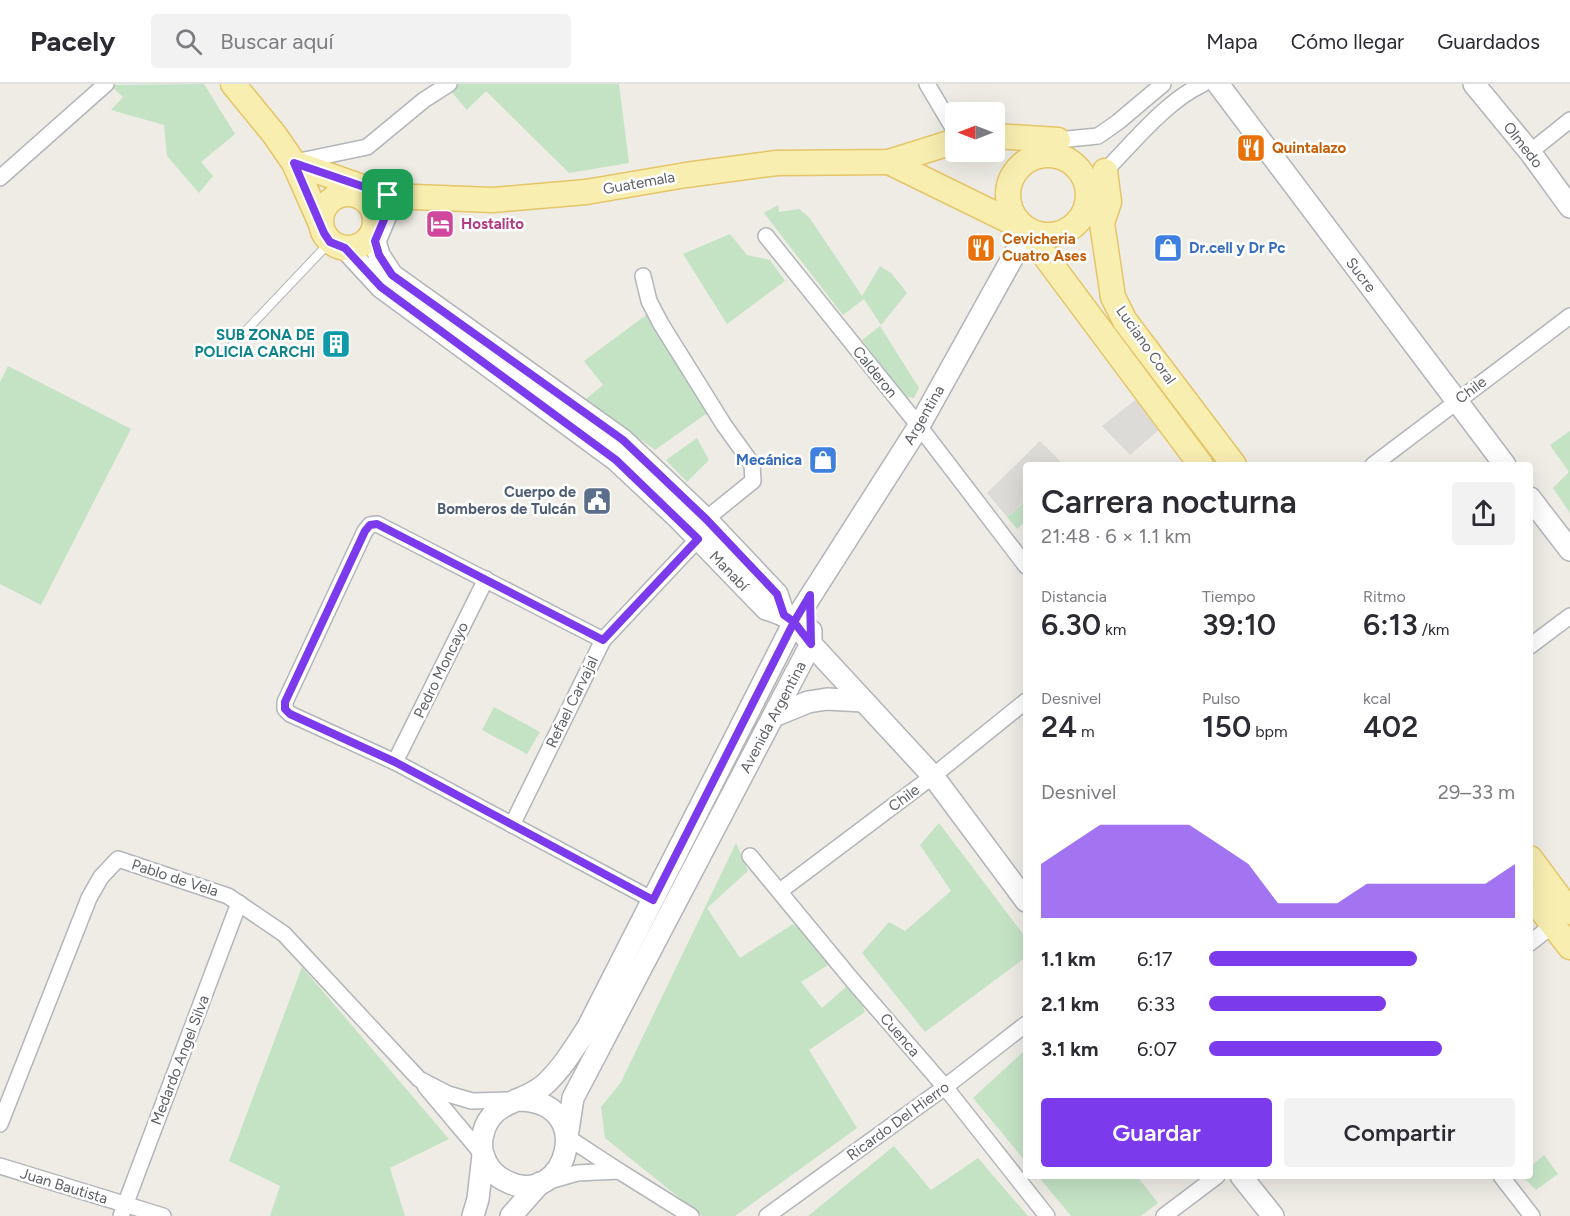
<!DOCTYPE html>
<html lang="es">
<meta charset="utf-8">
<style>
body{margin:0;font-family:Figtree,sans-serif;background:#f2f2f3;color:#2b2b33;height:100vh;display:flex;flex-direction:column;font-size:22px;white-space:nowrap}
*{box-sizing:border-box;margin:0}
p{font-size:20px;color:#7c7c81}
.icon{flex:none;width:33px;height:33px;fill:none;stroke:currentColor;stroke-width:2;stroke-linecap:round;stroke-linejoin:round}
.map{position:relative;flex:1;overflow:hidden}
.details{position:absolute;left:1023px;top:378px;width:510px;height:717px;display:flex;flex-direction:column;background:#fff;border-radius:6px;box-shadow:0 6px 24px #0002}
.details>*{flex:none}
.needle{width:39px;rotate:270deg}
.controls{position:absolute;left:945px;top:18px;display:grid;gap:12px}
.controls a{display:grid;place-items:center;width:60px;height:60px;border-radius:6px;background:#fff;box-shadow:0 6px 24px #0002;font-size:30px}
.pin{position:absolute;display:grid;place-items:center;width:51px;height:51px;color:#fff;margin:-26px;border-radius:12px;box-shadow:0 3px 9px #0006}
.round{display:grid;place-items:center;flex:none;width:63px;height:63px;border-radius:6px;background:#f2f2f3}
.headline{display:flex;align-items:center;justify-content:space-between;height:102px;padding:0 18px}
h1{font-size:33px;font-weight:600;line-height:45px}
.stats{display:grid;grid-template-columns:repeat(3,1fr);gap:9px;height:102px;padding:6px 18px}
.stats div{display:grid;align-content:center}
.stats b{font-size:30px;font-weight:600}
.stats small{font-size:16px;font-weight:400}
.stats p{font-size:16px}
.chart{height:168px;padding:12px 18px}
.chart p{display:flex;justify-content:space-between}
.chart svg{width:100%;height:108px;margin-top:6px;fill:#7c3aed;opacity:.7}
.cta{display:flex;gap:12px;margin-top:auto;padding:12px 18px}
.cta a{flex:1;height:69px;border-radius:6px;background:#7c3aed;color:#fff;font-size:24px;font-weight:600;line-height:69px;text-align:center}
.cta a+a{background:#f2f2f3;color:#2b2b33}
ul{padding:0 18px;list-style:none;font-size:20px}
li{display:grid;grid-template-columns:96px 72px 1fr;align-items:center;height:45px}
li i{height:15px;border-radius:8px;background:#7c3aed}
header{display:flex;align-items:center;gap:36px;box-sizing:border-box;height:84px;padding:0 30px;background:#fff;border-bottom:2px solid #e1e1e2}
header strong{font-size:28px}
nav{display:flex;gap:33px;margin-inline-start:auto;font-size:21px}
.search{width:420px;height:54px;background:#f2f2f3;display:flex;align-items:center;gap:15px;box-sizing:border-box;padding:0 21px;border-radius:6px;color:#7c7c81;font-size:22px}
.map>svg:first-child{display:block}
.industrial{fill:#dddbd7}
.green{fill:#c4e3c5}
.lines{fill:none;stroke-linecap:round;stroke-linejoin:round}
.lane-casing{stroke:#b2b5b9;stroke-width:10}
.street-casing{stroke:#b2b5b9;stroke-width:18}
.secondary-casing{stroke:#b2b4b9;stroke-width:24}
.primary-casing{stroke:#e5c567;stroke-width:27}
.lane{stroke:#fff;stroke-width:8}
.street{stroke:#fff;stroke-width:15}
.secondary{stroke:#fff;stroke-width:21}
.primary{stroke:#f8eeb0;stroke-width:24}
.route-casing{stroke:#fff;stroke-width:12}
.route{stroke:#7c3aed;stroke-width:8}
.labels{text-anchor:middle;stroke-width:5;stroke-linejoin:round;paint-order:stroke}
.street-label{font-size:15px;fill:#5d6064;stroke:#fff}
.food-label{font-size:15px;font-weight:bold;fill:#c56008;stroke:#fff;text-anchor:start}
.hotel-label{font-size:15px;font-weight:bold;fill:#b23c85;stroke:#fff;text-anchor:start}
.shop-label{font-size:15px;font-weight:bold;fill:#366cbe;stroke:#fff;text-anchor:start}
.culture-label{font-size:15px;font-weight:bold;fill:#0d838f;stroke:#fff;text-anchor:end}
.service-label{font-size:15px;font-weight:bold;fill:#4e5e75;stroke:#fff;text-anchor:end}
</style>
<header>
<strong>Pacely</strong>
<div class="search"><svg class="icon" aria-label="search" viewBox="0 0 24 24"><circle cx="10" cy="10" r="6"/><path d="M15 15l6 6"/></svg>Buscar aquí</div>
<nav><a>Mapa</a><a>Cómo llegar</a><a>Guardados</a></nav>
</header>
<div class="map">
<svg width="1570" height="1132" viewBox="0 0 1570 1132">
<rect width="100%" height="100%" fill="#eeece5"/>
<g class="industrial">
<polygon points="1138,314 1161,344 1130,371 1102,342"/>
<polygon points="1040,357 1064,381 1026,381 1026,416 1007,433 987,409"/>
</g>
<g class="green">
<polygon points="204,0 235,50 201,78 213,92 199,109 167,72 164,41 111,26 123,13 110,1"/>
<polygon points="445,0 619,0 629,79 569,89 486,7 467,26"/>
<polygon points="778,121 779,128 799,125 809,133 862,212 880,182 891,189 907,209 881,241 864,215 843,231 764,129"/>
<polygon points="730,150 747,171 770,176 785,197 727,240 683,170"/>
<polygon points="649,229 710,327 655,366 586,315 603,301 584,277"/>
<polygon points="880,242 919,304 914,314 904,312 862,256"/>
<polygon points="8,282 131,345 41,521 0,500 0,298"/>
<polygon points="1570,347 1570,429 1553,404 1569,388 1550,361"/>
<polygon points="697,354 709,376 687,398 666,376"/>
<polygon points="1026,417 1026,437 1017,445 1007,433"/>
<polygon points="494,623 540,648 527,670 482,646"/>
<polygon points="939,739 1026,854 1026,873 925,948 862,869 889,838 905,847 951,807 920,761"/>
<polygon points="736,759 748,787 707,824 740,874 793,840 836,876 801,898 822,924 853,897 865,928 809,966 857,1044 735,1132 702,1132 605,1054 601,1023 621,998"/>
<polygon points="302,883 449,1055 390,1084 405,1132 270,1132 280,1102 229,1077"/>
<polygon points="1026,965 1026,1078 973,1014"/>
<polygon points="894,1062 931,1106 978,1074 1028,1132 808,1132"/>
<polygon points="1544,1071 1558,1090 1536,1106 1522,1092 1530,1092 1530,1083"/>
<polygon points="1038,1092 1137,1092 1158,1119 1141,1132 1071,1132"/>
</g>
<g class="lines">
<g class="lane-casing">
<polyline id="lane" points="224,270 330,158"/>
</g>
<g class="street-casing">
<g id="street">
<polyline points="927,0 956,49"/>
<polyline points="1058,56 1098,52 1118,38 1163,0"/>
<polyline points="1530,68 1570,36"/>
<polyline points="295,78 367,63 424,16 449,0"/>
<path d="M 1105,87 C 1133,59 1166,17 1203,0"/>
<polyline points="0,94 106,0"/>
<polyline points="766,152 919,342 1026,482"/>
<polyline points="643,192 649,217 661,240 724,341 752,380 753,397 706,435"/>
<polyline points="1373,381 1570,232"/>
<polyline points="603,556 377,440 370,441 365,447 285,618 285,625 290,630 395,678 653,816"/>
<polyline points="1530,562 1570,532"/>
<polyline points="395,678 486,495"/>
<polyline points="512,741 603,556 698,455"/>
<polyline points="750,772 853,897 945,1003 1047,1132"/>
<polyline points="780,807 933,692 1026,617"/>
<polyline points="1530,859 1559,836"/>
<polyline points="425,1002 483,1071"/>
<polyline points="0,1040 89,814 101,793 118,775 228,812 284,850 419,995 448,1010 472,1017 513,1016"/>
<polyline points="567,1053 619,1087"/>
<polyline points="0,1082 163,1132"/>
<polyline points="1501,1092 1532,1132"/>
<polyline points="546,1098 577,1089 619,1087 691,1132"/>
<polyline points="121,1132 239,819"/>
<polyline points="767,1132 945,1003 1026,940"/>
<polyline points="1164,1132 1217,1092"/>
</g>
</g>
<g class="secondary-casing">
<g id="secondary">
<polyline points="1218,0 1505,381"/>
<polyline points="1474,0 1530,68 1570,123"/>
<polyline points="388,112 386,131 375,157 379,171 392,191 623,356 706,435 777,510 784,531"/>
<path d="M 345,164 L 381,203 L 616,376 L 677,433 L 766,525 C 793,533 795,539 811,560 L 933,692 L 1026,817"/>
<polyline points="1530,414 1570,466"/>
<polyline points="774,632 808,618 827,615 863,617"/>
<path d="M 516,1016 C 600,1015 566,1126 508,1098 C 496,1093 488,1085 484,1073 C 481,1066 481,1057 483,1050 C 491,1016 522,1020 544,1001 C 562,985 575,963 588,943 L 794,538 L 919,342 L 1028,146"/>
<polyline points="567,1053 573,1014 811,560 811,547"/>
<polyline points="1241,1092 1273,1132"/>
<polyline points="473,1132 478,1115 483,1071"/>
<polyline points="511,1132 540,1099"/>
</g>
</g>
<g class="primary-casing">
<g id="primary">
<polyline points="233,0 274,50 294,79 321,140"/>
<polyline points="994,52 1058,56"/>
<circle cx="1048" cy="111" r="40"/>
<polyline points="889,78 1028,146 1048,176 1201,381"/>
<polyline points="294,79 388,112 493,116 586,108 686,91 777,79 889,78 956,57"/>
<polyline points="1105,87 1109,118 1102,139 1113,213 1125,237 1234,381"/>
<circle cx="348" cy="137" r="27"/>
<polyline points="1530,774 1570,828"/>
<polyline points="1530,811 1570,863"/>
</g>
</g>
<use href="#lane" class="lane"/>
<use href="#street" class="street"/>
<use href="#secondary" class="secondary"/>
<use href="#primary" class="primary"/>
</g>
<g class="lines">
<g class="route-casing">
<polyline id="route" points="388,111 294,79 324,149 330,158 345,164 381,203 616,376 698,455 603,556 377,440 370,441 365,447 285,618 285,625 290,630 395,678 653,816 794,538 811,560 810,511 794,538 784,531 777,510 706,435 623,356 392,191 379,171 375,157 386,131 388,111"/>
</g>
<use href="#route" class="route"/>
</g>
<defs>
<g id="restaurant-square" transform="scale(1.5)"><rect x="-9" y="-9" width="18" height="18" rx="4" fill="#e8710a" stroke="#fff"/><path d="M-5-6h1v4h1v-4h1v4h1v-4h1v5L-1.5 .5V6h-2V.5L-5-1ZM5-6V6H3V1.5H1.5Q1.5-4 5-6Z" fill="#fff"/></g>
<g id="hotel-square" transform="scale(1.5)"><rect x="-9" y="-9" width="18" height="18" rx="4" fill="#d1479c" stroke="#fff"/><path d="M-6-4.5h1.5V1H6V5H4.5V3h-9V5H-6ZM-4 0a1.8 1.8 0 1 1 3.6 0ZM.5 0V-2.5h3Q6-2.5 6 0Z" fill="#fff"/></g>
<g id="shop-square" transform="scale(1.5)"><rect x="-9" y="-9" width="18" height="18" rx="4" fill="#3f7fe0" stroke="#fff"/><path d="M-5-2.5h2.3a2.7 3.5 0 0 1 5.4 0H5L5.5 6h-11ZM-1.5-2.5h3a1.5 2.3 0 0 0-3 0Z" fill="#fff"/></g>
<g id="building-square" transform="scale(1.5)"><rect x="-9" y="-9" width="18" height="18" rx="4" fill="#0f9aa8" stroke="#fff"/><path d="M-4-6H4V6H1V3H-1V6H-4ZM-2.5-4.3h1.7v1.8h-1.7ZM.8-4.3h1.7v1.8H.8ZM-2.5-1h1.7V.8h-1.7ZM.8-1h1.7V.8H.8Z" fill="#fff"/></g>
<g id="civic-square" transform="scale(1.5)"><rect x="-9" y="-9" width="18" height="18" rx="4" fill="#5c6f8a" stroke="#fff"/><path d="M-.6-6.5H3V-4.5H.6V-3L4-1V1h2V6H-6V1h2V-1L-.6-3ZM-1.2 2.5V6h2.4V2.5Z" fill="#fff"/></g>
</defs>
<g fill-rule="evenodd">
<use href="#restaurant-square" x="1251" y="64"/>
<use href="#hotel-square" x="440" y="140"/>
<use href="#restaurant-square" x="981" y="164"/>
<use href="#shop-square" x="1168" y="164"/>
<use href="#building-square" x="336" y="260"/>
<use href="#shop-square" x="823" y="376"/>
<use href="#civic-square" x="597" y="417"/>
</g>
<g class="labels">
<g class="street-label">
<text transform="translate(1523 61) rotate(52)" y="5">Olmedo</text>
<text transform="translate(639 99) rotate(-10)" y="5">Guatemala</text>
<text transform="translate(1361 191) rotate(53)" y="5">Sucre</text>
<text transform="translate(1146 261) rotate(55)" y="5">Luciano Coral</text>
<text transform="translate(875 288) rotate(51)" y="5">Calderon</text>
<text transform="translate(1471 306) rotate(-37)" y="5">Chile</text>
<text transform="translate(924 331) rotate(-60)" y="5">Argentina</text>
<text transform="translate(729 487) rotate(46)" y="5">Manabí</text>
<text transform="translate(441 586) rotate(-64)" y="5">Pedro Moncayo</text>
<text transform="translate(572 618) rotate(-64)" y="5">Refael Carvajal</text>
<text transform="translate(773 633) rotate(-62)" y="5">Avenida Argentina</text>
<text transform="translate(904 714) rotate(-37)" y="5">Chile</text>
<text transform="translate(175 794) rotate(18)" y="5">Pablo de Vela</text>
<text transform="translate(900 951) rotate(49)" y="5">Cuenca</text>
<text transform="translate(180 976) rotate(-69)" y="5">Medardo Angel Silva</text>
<text transform="translate(898 1037) rotate(-36)" y="5">Ricardo Del Hierro</text>
<text transform="translate(64 1102) rotate(17)" y="5">Juan Bautista</text>
</g>
<g class="food-label">
<text x="1272" y="69">Quintalazo</text>
<text x="1002" y="160">Cevicheria<tspan x="1002" dy="17">Cuatro Ases</tspan></text>
</g>
<g class="hotel-label">
<text x="461" y="145">Hostalito</text>
</g>
<g class="shop-label">
<text x="1189" y="169">Dr.cell y Dr Pc</text>
<text x="802" y="381" text-anchor="end">Mecánica</text>
</g>
<g class="culture-label">
<text x="315" y="256">SUB ZONA DE<tspan x="315" dy="17">POLICIA CARCHI</tspan></text>
</g>
<g class="service-label">
<text x="576" y="413">Cuerpo de<tspan x="576" dy="17">Bomberos de Tulcán</tspan></text>
</g>
</g>
</svg>
<div class="controls">
<a><svg class="needle" viewBox="-14 -14 28 28"><path d="M0-13l5 13h-10z" fill="#e53935"/><path d="M0 13l5-13h-10z" fill="#7c7c81"/></svg></a>
</div>
<div class="pin" style="left:388px;top:111px;background:#1e9e55"><svg class="icon" aria-label="arrive" viewBox="0 0 24 24"><path d="M6 21V4h12l-3 4 3 4H6"/></svg></div>
<section class="details">
<div class="headline"><div><h1>Carrera nocturna</h1><p>21:48 · 6 × 1.1 km</p></div><a class="round"><svg class="icon" aria-label="share" viewBox="0 0 24 24"><path d="M12 15V3M7 8l5-5 5 5M5 13v7h14v-7"/></svg></a></div>
<div class="stats">
<div><p>Distancia</p><b>6.30<small> km</small></b></div>
<div><p>Tiempo</p><b>39:10</b></div>
<div><p>Ritmo</p><b>6:13<small> /km</small></b></div>
</div>
<div class="stats">
<div><p>Desnivel</p><b>24<small> m</small></b></div>
<div><p>Pulso</p><b>150<small> bpm</small></b></div>
<div><p>kcal</p><b>402</b></div>
</div>
<div class="chart"><p><span>Desnivel</span>29–33 m</p>
<svg viewBox="0 0 160 44" preserveAspectRatio="none"><path d="M0 44V22L10 14L20 6L30 6L40 6L50 6L60 14L70 22L80 38L90 38L100 38L110 30L120 30L130 30L140 30L150 30L160 22V44z"/></svg>
</div>
<ul>
<li><b>1.1 km</b>6:17<i style="width:68%"></i></li>
<li><b>2.1 km</b>6:33<i style="width:58%"></i></li>
<li><b>3.1 km</b>6:07<i style="width:76%"></i></li>
</ul>
<div class="cta"><a>Guardar</a><a>Compartir</a></div>
</section>
</div>
